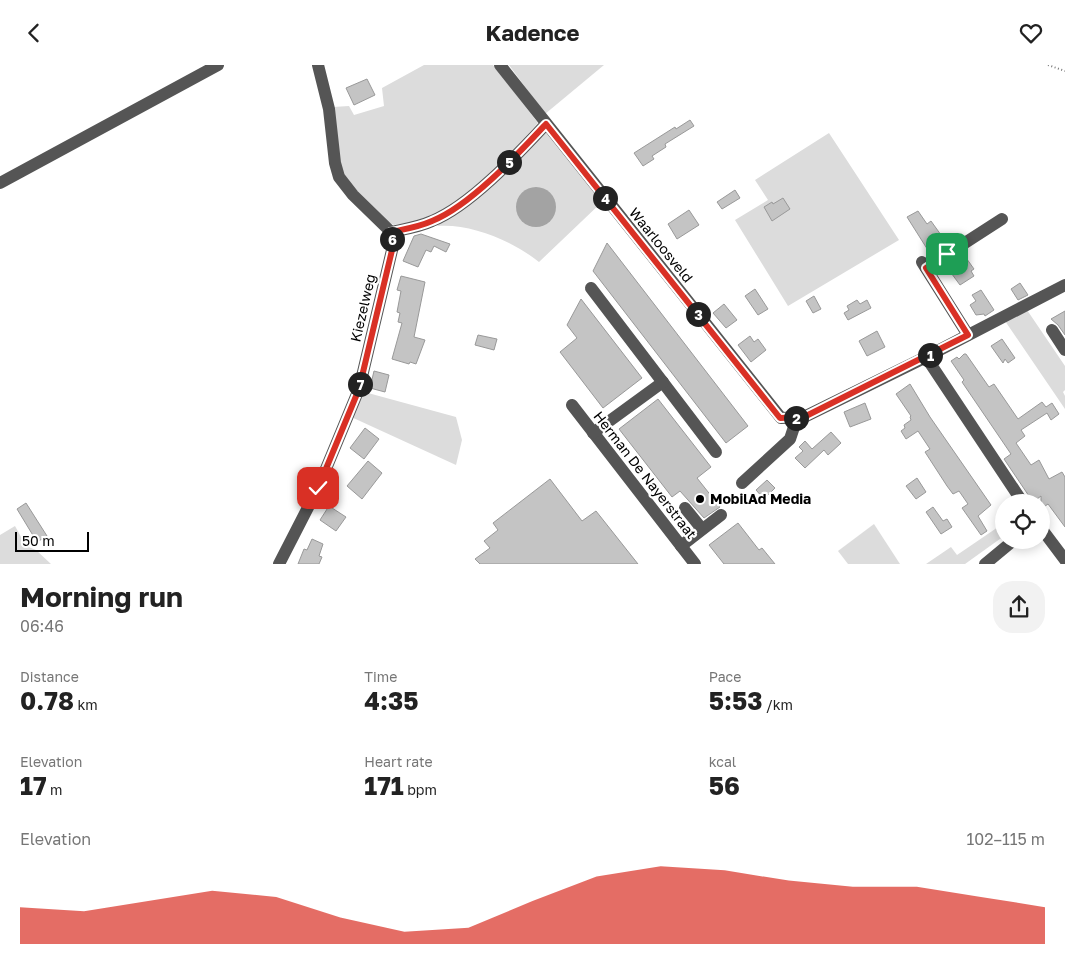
<!DOCTYPE html>
<meta charset="utf-8">
<style>
body{margin:0;font-family:"Golos Text",sans-serif;background:#f2f2f2;color:#222;height:100vh;display:flex;flex-direction:column;font-size:19px;white-space:nowrap}
*{box-sizing:border-box;margin:0}
p{font-size:16px;color:#767676}
.icon{flex:none;width:28px;height:28px;fill:none;stroke:currentColor;stroke-width:2;stroke-linecap:round;stroke-linejoin:round}
.map{position:relative;height:499px;overflow:hidden}
.sheet{display:flex;flex-direction:column;background:#fff;flex:1}
.sheet>*{flex:none}
.tools{position:absolute;left:995px;top:429px;display:grid;gap:10px}
.tools a{display:grid;place-items:center;width:55px;height:55px;border-radius:50%;background:#fff;box-shadow:0 2px 12px #0003;font-size:25px}
.scale{position:absolute;left:15px;bottom:12px;width:74px;box-sizing:border-box;padding-left:5px;border:2px solid #000;border-top:0;font-size:14px;line-height:18px;white-space:nowrap;color:#000;-webkit-text-stroke:4px #fff;paint-order:stroke}
.pin{position:absolute;display:grid;place-items:center;width:42px;height:42px;color:#fff;margin:-21px;border-radius:10px;box-shadow:0 2px 8px #0006}
.km{position:absolute;width:25px;height:25px;margin:-12px;border-radius:50%;background:#222;color:#fff;font-size:14px;line-height:25px;text-align:center}
.round{display:grid;place-items:center;flex:none;width:52px;height:52px;border-radius:20px;background:#f2f2f2}
.summary{display:flex;align-items:center;justify-content:space-between;height:85px;padding:0 20px}
h1{font-size:28px;font-weight:700;line-height:38px}
.metrics{display:grid;grid-template-columns:repeat(3,1fr);gap:8px;height:85px;padding:5px 20px}
.metrics div{display:grid;align-content:center}
.metrics b{font-size:25px;font-weight:700}
.metrics small{font-size:14px;font-weight:400}
.metrics p{font-size:14px}
.chart{height:140px;padding:10px 20px}
.chart p{display:flex;justify-content:space-between}
.chart svg{width:100%;height:90px;margin-top:5px;fill:#d93025;opacity:.7}
header{display:flex;justify-content:space-between;align-items:center;height:65px;padding:0 20px;background:#fff;font-size:22px;font-weight:700}
.map>svg:first-child{display:block}
.green{fill:#dcdcdc}
.water{fill:#a3a3a3}
.building{fill:#c4c4c4;stroke:#999}
.lines{fill:none;stroke-linecap:round;stroke-linejoin:round}
.path{stroke:#777;stroke-width:2;stroke-dasharray:1 2.5;stroke-linecap:butt}
.minor{stroke:#555;stroke-width:12}
.route-casing{stroke:#fff;stroke-width:10}
.route{stroke:#d93025;stroke-width:6}
.poi-dot{fill:#000;stroke:#fff;stroke-width:2}
.labels{text-anchor:middle;stroke-width:4.5;stroke-linejoin:round;paint-order:stroke}
.street-label{font-size:14px;fill:#000;stroke:#fff}
.poi-label{font-size:14px;font-weight:bold;fill:#000;stroke:#fff;text-anchor:start}
</style>
<header><svg class="icon" aria-label="back" viewBox="0 0 24 24"><path d="M15 5l-7 7 7 7"/></svg>Kadence<svg class="icon" aria-label="heart" viewBox="0 0 24 24"><path d="M12 20l-8-8c-3-5 5-10 8-4 3-6 11-1 8 4z"/></svg></header>
<div class="map">
<svg width="1065" height="499" viewBox="0 0 1065 499">
<rect width="100%" height="100%" fill="#fff"/>
<g class="green">
<polygon points="424,0 493,0 538,58 499,101 453,139 436,149 414,157 394,160 383,155 348,118 340,103 333,42 349,41 354,50 384,41 382,23"/>
<polygon points="509,0 604,0 545,49"/>
<path d="M 546,66 L 603,136 L 539,197 C 513,176 470,158 437,161 L 471,136 Z"/>
<polygon points="829,68 899,175 788,241 735,155 768,135 755,115"/>
<polygon points="1025,242 1065,301 1065,325 1063,327 1065,331 1065,344 1003,253"/>
<polygon points="357,325 456,352 462,375 456,400 349,351"/>
<polygon points="1004,458 1004,471 965,499 926,499 951,482 957,490"/>
<polygon points="874,459 900,499 848,499 838,486"/>
<polygon points="15,461 26,481 36,485 51,499 0,499 0,470"/>
</g>
<circle class="water" cx="536" cy="142" r="20"/>
<g class="building">
<polygon points="367,14 375,30 354,40 346,23"/>
<polygon points="690,55 694,61 665,79 666,82 652,91 654,94 643,101 634,88 675,62 676,64"/>
<polygon points="735,125 740,133 722,144 717,137"/>
<polygon points="783,133 790,144 772,156 764,142 772,137 773,139"/>
<polygon points="689,145 699,160 677,174 668,159"/>
<polygon points="918,146 927,159 931,156 941,170 936,174 942,183 931,190 907,152"/>
<polygon points="421,169 450,179 446,187 434,181 431,187 426,185 418,202 403,196 414,171"/>
<polygon points="607,178 748,361 726,378 593,206"/>
<polygon points="964,190 974,204 971,206 974,211 960,220 946,201"/>
<polygon points="401,211 425,217 414,272 425,275 416,299 410,297 409,299 392,294 402,258 398,257 400,248 397,247 401,226 397,225"/>
<polygon points="1020,218 1028,230 1018,235 1011,224"/>
<polygon points="755,224 768,244 758,250 745,231"/>
<polygon points="981,225 994,245 985,251 984,249 976,250 970,240 976,236 972,230"/>
<polygon points="814,231 821,244 813,248 806,236"/>
<polygon points="581,234 642,313 603,343 560,287 577,273 567,260"/>
<polygon points="857,235 860,239 867,235 871,243 848,255 844,248 849,245 847,241"/>
<polygon points="724,239 737,255 726,263 713,248"/>
<polygon points="1065,246 1065,270 1058,260 1051,254"/>
<polygon points="877,266 885,282 867,291 859,276"/>
<polygon points="478,270 497,274 494,285 475,280"/>
<polygon points="750,271 754,277 758,274 766,285 751,297 738,280"/>
<polygon points="1002,274 1015,293 1008,298 1005,294 1003,298 991,281"/>
<polygon points="964,289 966,289 989,322 994,319 1018,354 1042,337 1046,342 1052,338 1059,349 1051,355 1047,348 1021,365 1025,371 1016,378 1031,400 1039,395 1049,414 1062,407 1065,412 1065,462 1048,439 1041,444 1041,431 1033,437 1004,394 1011,389 962,317 964,315 951,296 957,292 959,294"/>
<polygon points="374,306 389,310 385,327 370,323"/>
<polygon points="910,319 930,352 991,440 978,451 987,466 981,470 962,443 968,439 959,426 953,429 947,421 925,387 930,384 918,366 906,374 901,366 905,363 904,360 911,355 910,352 911,351 896,329"/>
<polygon points="658,334 711,402 697,413 720,442 704,453 680,426 672,432 619,364"/>
<polygon points="865,338 871,354 850,362 844,347"/>
<polygon points="365,363 379,374 364,394 350,383"/>
<polygon points="831,367 841,378 828,390 824,385 805,403 795,393 803,386 799,382 805,376 812,384"/>
<polygon points="368,396 382,408 362,434 347,421"/>
<polygon points="917,413 926,427 916,434 906,421"/>
<polygon points="550,414 582,456 596,446 638,499 480,499 475,494 490,483 484,476 498,465 493,458"/>
<polygon points="767,415 775,423 764,434 756,425"/>
<polygon points="26,438 47,471 37,477 17,444"/>
<polygon points="329,441 346,452 336,466 320,455"/>
<polygon points="933,442 943,456 947,454 952,462 941,469 926,447"/>
<polygon points="738,458 759,485 762,483 775,499 724,499 709,480"/>
<polygon points="312,474 323,479 319,491 322,492 319,499 298,499 304,484 307,485"/>
</g>
<g class="lines">
<polyline class="path" points="1048,0 1065,6"/>
<g class="minor">
<polyline points="500,0 781,353 804,352 926,292 1065,220"/>
<polyline points="0,118 218,0"/>
<path d="M 391,167 C 405,164 419,162 432,156 C 470,141 518,89 546,59"/>
<polyline points="922,197 968,270"/>
<polyline points="926,203 1002,154"/>
<polyline points="591,223 716,387"/>
<polyline points="1052,265 1065,285"/>
<polyline points="926,292 1023,438"/>
<polyline points="572,340 695,499"/>
<polyline points="593,368 663,317"/>
<polyline points="742,418 790,374 797,353"/>
<polyline points="685,443 702,464"/>
<polyline points="1041,463 1065,495"/>
<polyline points="681,481 721,450"/>
<polyline points="279,499 318,423 359,324 393,181 391,167 353,130 339,112 335,98 329,44 318,0"/>
<polyline points="985,499 1014,475"/>
</g>
</g>
<g class="lines">
<g class="route-casing">
<path id="route" d="M 318,423 L 359,324 L 393,181 L 391,167 C 405,164 419,162 432,156 C 470,141 518,89 546,59 L 780,353 L 804,352 L 968,270 L 926,203 L 947,189"/>
</g>
<use href="#route" class="route"/>
</g>
<circle class="poi-dot" cx="700" cy="434" r="5"/>
<g class="labels">
<g class="street-label">
<text transform="translate(661 180) rotate(51)" y="5">Waarloosveld</text>
<text transform="translate(363 243) rotate(-77)" y="5">Kiezelweg</text>
<text transform="translate(645 410) rotate(52)" y="5">Herman De Nayerstraat</text>
</g>
<g class="poi-label">
<text x="710" y="439">MobilAd Media</text>
</g>
</g>
</svg>
<div class="tools">
<a><svg class="icon" aria-label="locate" viewBox="0 0 24 24"><circle cx="12" cy="12" r="6"/><path d="M12 2v4M12 18v4M2 12h4M18 12h4"/></svg></a>
</div>
<div class="scale">50 m</div>
<div class="pin" style="left:947px;top:189px;background:#1e9e55"><svg class="icon" aria-label="arrive" viewBox="0 0 24 24"><path d="M6 21V4h12l-3 4 3 4H6"/></svg></div>
<div class="pin" style="left:318px;top:423px;background:#d93025"><svg class="icon" aria-label="check" viewBox="0 0 24 24"><path d="M5 12l5 5 9-10"/></svg></div>
<b class="km" style="left:930px;top:290px">1</b>
<b class="km" style="left:796px;top:353px">2</b>
<b class="km" style="left:698px;top:249px">3</b>
<b class="km" style="left:605px;top:133px">4</b>
<b class="km" style="left:509px;top:97px">5</b>
<b class="km" style="left:392px;top:174px">6</b>
<b class="km" style="left:360px;top:319px">7</b>
</div>
<section class="sheet">
<div class="summary"><div><h1>Morning run</h1><p>06:46</p></div><a class="round"><svg class="icon" aria-label="share" viewBox="0 0 24 24"><path d="M12 15V3M7 8l5-5 5 5M5 13v7h14v-7"/></svg></a></div>
<div class="metrics">
<div><p>Distance</p><b>0.78<small> km</small></b></div>
<div><p>Time</p><b>4:35</b></div>
<div><p>Pace</p><b>5:53<small> /km</small></b></div>
</div>
<div class="metrics">
<div><p>Elevation</p><b>17<small> m</small></b></div>
<div><p>Heart rate</p><b>171<small> bpm</small></b></div>
<div><p>kcal</p><b>56</b></div>
</div>
<div class="chart"><p><span>Elevation</span>102–115 m</p>
<svg viewBox="0 0 160 44" preserveAspectRatio="none"><path d="M0 44V26L10 28L20 23L30 18L40 21L50 31L60 38L70 36L80 23L90 11L100 6L110 8L120 13L130 16L140 16L150 21L160 26V44z"/></svg>
</div>
</section>
